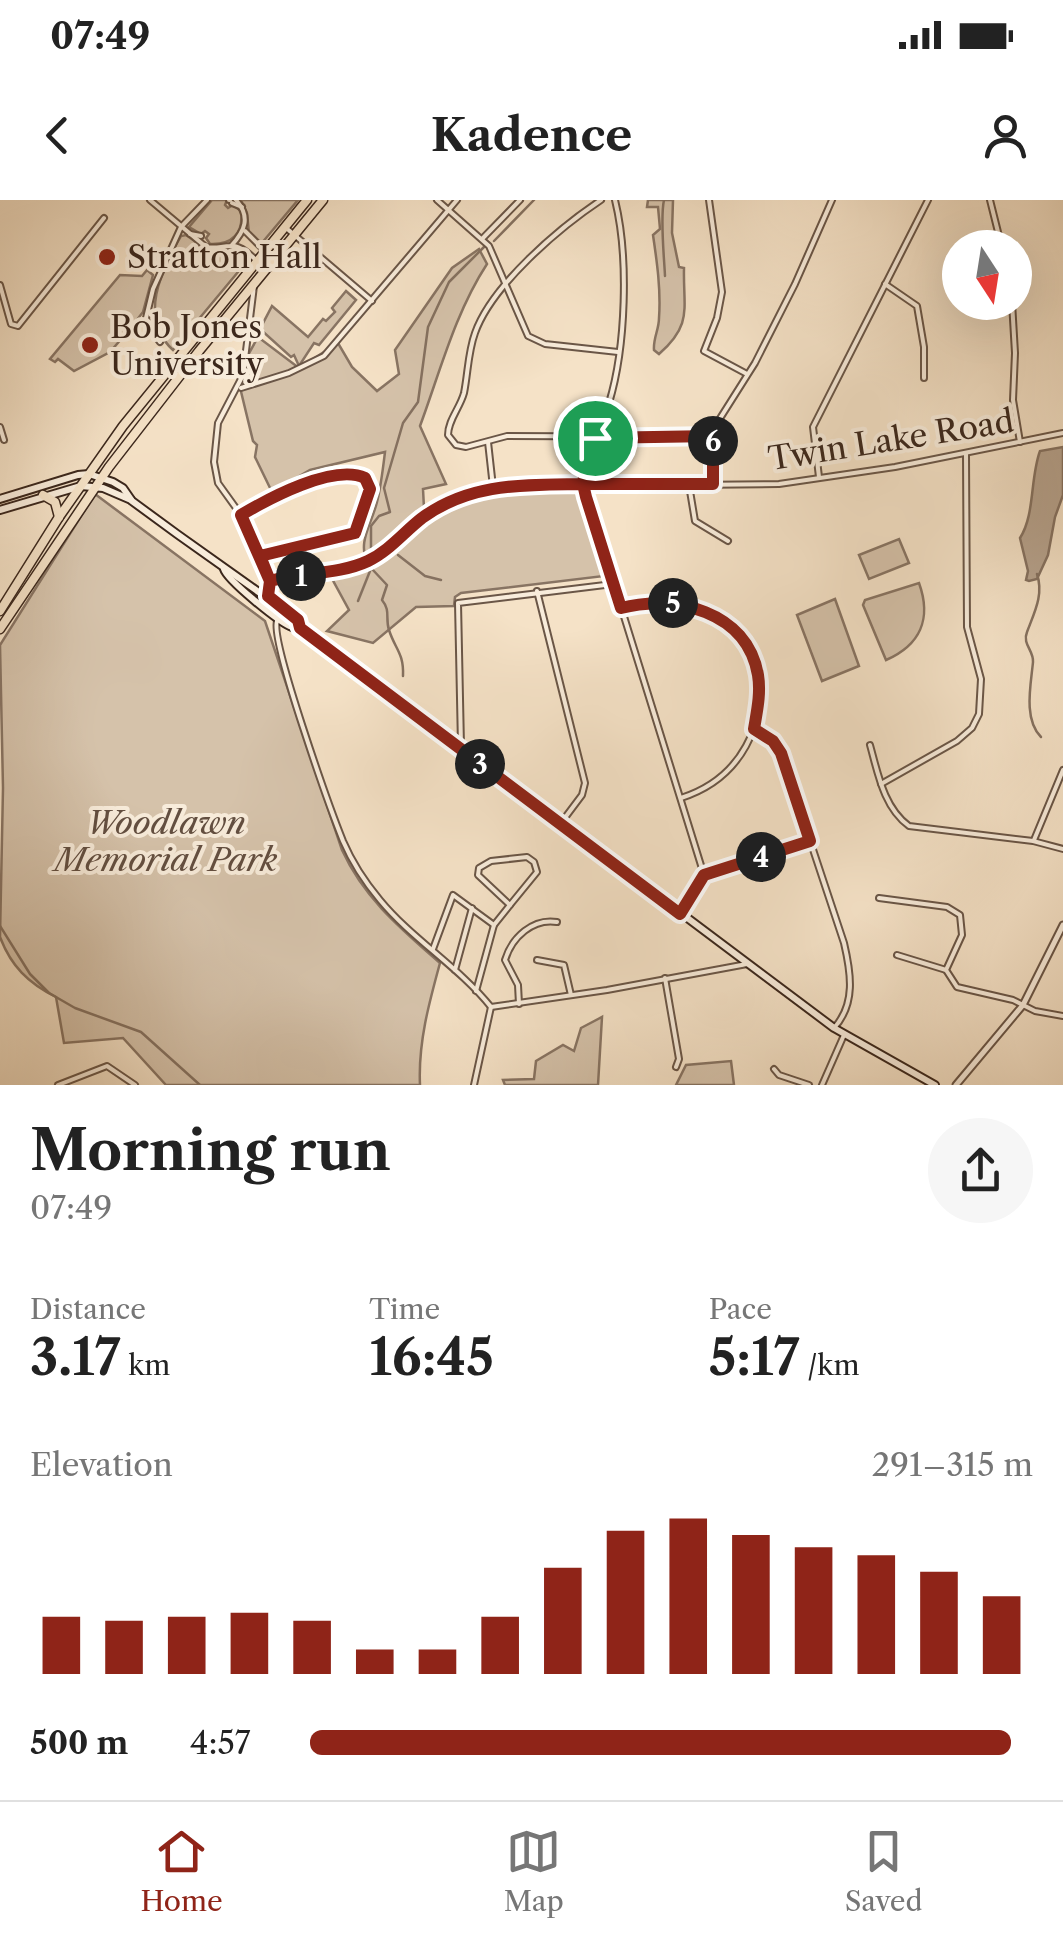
<!DOCTYPE html>
<meta charset="utf-8">
<style>
body{margin:0;font-family:"Libre Caslon Text",serif;background:#f6f6f6;color:#222;height:100vh;display:flex;flex-direction:column;font-size:38px;white-space:nowrap}
*{box-sizing:border-box;margin:0}
p{font-size:32px;color:#767676}
.icon{flex:none;width:55px;height:55px;fill:none;stroke:currentColor;stroke-width:2;stroke-linecap:round;stroke-linejoin:round}
.map{position:relative;height:885px;overflow:hidden}
.sheet{display:flex;flex-direction:column;background:#fff;flex:1}
.sheet>*{flex:none}
.needle{width:65px;rotate:168deg}
.fabs{position:absolute;left:942px;top:30px;display:grid;gap:20px}
.fabs a{display:grid;place-items:center;width:90px;height:90px;border-radius:50%;background:#fff;box-shadow:0 10px 40px #0002;font-size:50px}
.pin{position:absolute;display:grid;place-items:center;width:85px;height:85px;color:#fff;margin:-42px;border:5px solid #fff;border-radius:50%;box-shadow:0 2px 10px #0007}
.km{position:absolute;width:50px;height:50px;margin:-25px;border-radius:50%;background:#222;color:#fff;font-size:28px;line-height:50px;text-align:center}
.round{display:grid;place-items:center;flex:none;width:105px;height:105px;border-radius:52px;background:#f6f6f6}
.summary{display:flex;align-items:center;justify-content:space-between;height:170px;padding:0 30px}
h1{font-size:55px;font-weight:700;line-height:75px}
.metrics{display:grid;grid-template-columns:repeat(3,1fr);gap:15px;height:170px;padding:10px 30px}
.metrics div{display:grid;align-content:center}
.metrics b{font-size:50px;font-weight:700}
.metrics small{font-size:28px;font-weight:400}
.metrics p{font-size:28px}
.chart{height:280px;padding:20px 30px}
.chart p{display:flex;justify-content:space-between}
.chart svg{width:100%;height:180px;margin-top:10px;stroke:#8f2418;stroke-width:6}
ul{padding:0 30px;list-style:none;font-size:32px}
li{display:grid;grid-template-columns:160px 120px 1fr;align-items:center;height:75px}
li i{height:25px;border-radius:12px;background:#8f2418}
.status{display:flex;justify-content:space-between;align-items:center;height:70px;padding:0 50px;background:#fff;direction:ltr}
.status svg{height:28px;fill:currentColor}
header{display:flex;justify-content:space-between;align-items:center;height:130px;padding:0 30px;background:#fff;font-size:45px;font-weight:700}
.tabs{display:flex;justify-content:space-around;align-items:center;height:140px;border-top:2px solid #e0e0e0;background:#fff;font-size:28px;color:#767676}
.tabs a{display:grid;justify-items:center;gap:5px}
.tabs .selected{color:#8f2418}
.map>svg:first-child{display:block}
.green{fill:#d5c2aa;stroke:#887463;stroke-width:2.5}
.water{fill:#b6a28d;stroke:#857160;stroke-width:2.5}
.lines{fill:none;stroke-linecap:round;stroke-linejoin:round}
.stream{stroke:#857160;stroke-width:2.5}
.minor-casing{stroke:#6a5647;stroke-width:8}
.tertiary-casing{stroke:#6a5647;stroke-width:9}
.secondary-casing{stroke:#3b271c;stroke-width:10}
.primary-casing{stroke:#3b271c;stroke-width:11}
.minor{stroke:#f8ecdb;stroke-width:4}
.tertiary{stroke:#f8ecdb;stroke-width:5}
.secondary{stroke:#f8ecdb;stroke-width:6}
.primary{stroke:#f5e2c7;stroke-width:8}
.route-casing{stroke:#fff;stroke-width:20}
.route{stroke:#8f2418;stroke-width:12}
.poi-dot{fill:#8f2418;stroke:#f8ecdb;stroke-width:4}
.labels{text-anchor:middle;stroke-width:8;stroke-linejoin:round;paint-order:stroke}
.poi-label{font-size:32px;fill:#3b271c;stroke:#f8ecdb;text-anchor:start}
.street-label{font-size:32px;fill:#3b271c;stroke:#f8ecdb}
.park-label{font-size:32px;font-style:italic;fill:#624e40;stroke:#f8ecdb}
</style>
<div class="status"><b>07:49</b><svg viewBox="0 0 49 12"><path d="M0 12V9h3v3zM5 12V6h3v6zM10 12V3h3v9zM15 12V0h3v12zM26 1h20v11H26zM47 4h2v5h-2z"/></svg></div>
<header><svg class="icon" aria-label="back" viewBox="0 0 24 24"><path d="M15 5l-7 7 7 7"/></svg>Kadence<svg class="icon" aria-label="person" viewBox="0 0 24 24"><circle cx="12" cy="8" r="4"/><path d="M4 21q1-7 8-7t8 7"/></svg></header>
<div class="map">
<svg width="1063" height="885" viewBox="0 0 1063 885">
<rect width="100%" height="100%" fill="#f5e2c7"/>
<filter id="stains"><feTurbulence type="fractalNoise" baseFrequency=".002" numOctaves="4"/><feColorMatrix values="0 0 0 0 .2 0 0 0 0 .09 0 0 0 0 .02 0 0 0 .5 -.17"/></filter>
<radialGradient id="worn" r=".72"><stop offset=".6" stop-color="#630" stop-opacity="0"/><stop offset="1" stop-color="#630" stop-opacity=".3"/></radialGradient>
<g class="green">
<path d="M 212,0 L 227,0 L 225,5 L 228,8 L 233,5 L 241,11 C 244,33 232,45 210,44 L 206,38 L 209,34 L 205,31 L 201,34 L 189,27 Z"/>
<polygon points="241,0 298,0 261,44 249,34 247,13"/>
<path d="M 648,0 L 673,0 L 672,33 L 679,67 L 684,68 C 683,109 693,124 659,154 L 654,150 C 653,138 659,130 659,118 C 661,90 657,62 653,35 L 660,29 L 658,7 L 647,7 Z"/>
<path d="M 186,35 C 204,48 213,53 235,50 L 248,60 L 173,150 C 138,118 161,71 181,36 Z"/>
<path d="M 479,49 L 487,64 C 455,113 440,172 420,226 L 446,284 L 423,289 L 424,308 L 429,318 C 474,289 527,285 579,290 L 604,376 L 461,393 L 455,397 L 454,406 L 416,407 L 373,443 L 327,431 L 349,410 L 330,375 L 368,366 C 357,341 371,326 377,302 C 381,286 383,268 385,252 L 310,270 L 272,292 L 255,257 L 257,245 L 253,241 L 237,175 L 258,137 L 299,168 L 338,143 L 352,167 L 377,191 L 399,174 L 395,150 L 452,68 Z"/>
<polygon points="147,70 153,75 143,112 129,130 110,152 74,171 58,159 55,162 50,159 120,75 142,76"/>
<polygon points="346,91 356,100 319,145 314,143 299,166 294,155 291,157 260,129 272,106 308,137 323,119 326,121 335,112 332,108"/>
<path d="M 95,294 L 265,421 L 342,650 C 364,698 400,728 440,763 C 429,803 418,843 420,885 L 166,885 L 123,838 L 64,843 L 56,797 C 28,783 11,766 0,737 L 3,588 L 0,445 Z"/>
<polygon points="899,339 909,363 869,379 859,355"/>
<path d="M 919,383 C 932,419 920,445 886,460 L 863,405 L 865,400 Z"/>
<polygon points="835,399 859,466 822,481 797,415"/>
<polygon points="602,817 598,885 505,885 503,880 534,879 536,861 563,845 574,851 581,828"/>
<polygon points="731,861 734,885 676,885 686,865"/>
</g>
<path class="water" d="M 1063,247 L 1063,295 L 1055,317 L 1048,355 L 1037,379 L 1029,381 L 1026,380 L 1028,371 L 1020,338 C 1035,315 1030,278 1040,251 Z"/>
<g class="lines">
<g class="stream">
<path d="M 664,0 C 660,18 664,55 665,76"/>
<polyline points="494,41 534,0"/>
<polyline points="371,350 371,326 379,316 390,312 384,288 403,223 418,202 428,127 449,82 484,47"/>
<polyline points="398,355 425,376 441,380"/>
<path d="M 372,369 L 387,385 L 382,400 C 391,411 385,418 389,430 C 395,449 404,453 403,476"/>
<path d="M 1037,374 C 1044,395 1034,413 1027,432 C 1022,444 1034,451 1033,462 C 1031,484 1023,519 1041,537"/>
<polyline points="358,401 372,366"/>
<polyline points="0,726 30,774 49,793 75,808 141,832 200,885"/>
</g>
<g class="minor-casing">
<g id="minor">
<path d="M 150,0 L 206,47 C 217,49 221,46 231,46 C 244,45 256,61 265,69"/>
<polyline points="229,0 230,0"/>
<polyline points="437,0 489,46 528,136 545,144 618,152"/>
<path d="M 601,0 C 559,28 492,85 475,133 C 468,152 468,173 464,193 C 460,208 448,220 448,235 L 456,245 L 466,247 L 507,236 L 713,237"/>
<path d="M 615,0 C 629,57 626,147 609,203 C 601,231 584,254 583,284 L 704,675"/>
<polyline points="709,0 722,92 717,118 704,151 747,174"/>
<polyline points="990,0 1002,48"/>
<polyline points="232,3 242,7"/>
<polyline points="285,27 372,101"/>
<polyline points="245,31 273,59"/>
<polyline points="190,34 201,36"/>
<polyline points="482,39 520,0"/>
<path d="M 231,46 C 245,31 251,17 236,0"/>
<polyline points="885,84 917,106 924,147 924,178"/>
<polyline points="0,85 11,124 18,126 104,18"/>
<polyline points="254,86 243,175 218,223 214,262 218,283 241,315 270,381 268,397"/>
<polyline points="1012,102 1015,153 1013,200 1020,242"/>
<polyline points="160,142 148,126 146,118 153,89 181,27 207,0"/>
<polyline points="241,188 289,173 324,156 457,0"/>
<polyline points="0,227 4,240"/>
<polyline points="488,242 493,287"/>
<polyline points="819,277 813,227 928,0"/>
<polyline points="689,285 695,321 728,341"/>
<polyline points="713,285 713,237 719,220 755,163 795,84 832,0"/>
<polyline points="241,315 284,289 352,273 363,276 369,282 361,323 355,333 261,355"/>
<polyline points="270,381 350,367 368,361 443,303 493,287 779,284 895,267 1063,233"/>
<polyline points="537,391 585,583 582,595 561,623"/>
<path d="M 621,408 C 778,369 805,558 681,598"/>
<path d="M 277,421 C 270,441 331,611 343,641 C 352,662 365,682 380,700 C 412,739 459,767 491,807 L 607,790 L 747,764"/>
<path d="M 754,529 L 773,541 L 781,553 L 844,743 C 851,773 856,804 834,828"/>
<path d="M 870,545 C 878,574 884,608 909,626 L 1033,641 L 1063,649"/>
<polyline points="461,546 458,403 613,384"/>
<polyline points="881,584 957,541 972,528 979,514 981,479 967,427 966,254"/>
<polyline points="1034,640 1063,570"/>
<polygon points="527,657 534,662 537,672 510,705 478,675 479,668 491,661"/>
<polyline points="879,698 947,707 960,715 962,735 946,770 957,787 1013,800 1035,811 1063,816"/>
<polyline points="680,714 704,675 809,641"/>
<polyline points="433,749 453,695 494,725"/>
<polyline points="897,755 946,770"/>
<polyline points="537,760 564,765 571,795"/>
<polyline points="455,770 472,708"/>
<polyline points="665,778 679,859 676,867"/>
<polyline points="476,791 494,725 510,705"/>
<path d="M 519,804 L 518,785 L 505,760 C 512,737 533,718 557,722"/>
<polyline points="774,869 779,875 809,885"/>
<polyline points="58,885 107,866 135,885"/>
<polyline points="474,885 491,807"/>
<polyline points="822,885 844,835"/>
</g>
</g>
<g class="tertiary-casing">
<polyline id="tertiary" points="956,885 1023,805 1063,725"/>
</g>
<g class="secondary-casing">
<g id="secondary">
<polyline points="0,299 78,275 89,274 113,282 123,288 132,301 177,334 298,420 300,428"/>
<polyline points="0,310 81,286 103,288 131,300"/>
<path d="M 224,369 C 227,380 280,423 292,427 C 300,431 305,431 313,437 L 834,828 L 935,885"/>
</g>
</g>
<g class="primary-casing">
<g id="primary">
<polyline points="43,295 55,302 59,317"/>
<polyline points="0,411 59,317 123,226 307,0"/>
<polyline points="0,429 109,267 199,151 323,0"/>
</g>
</g>
<use href="#minor" class="minor"/>
<use href="#tertiary" class="tertiary"/>
<use href="#secondary" class="secondary"/>
<use href="#primary" class="primary"/>
</g>
<g class="lines">
<g class="route-casing">
<path id="route" d="M 595,238 L 587,257 L 583,284 C 525,285 471,282 422,318 C 404,332 389,351 368,361 C 338,375 302,372 270,381 L 241,315 C 268,299 334,263 365,278 L 370,289 L 355,333 L 260,356 L 270,381 L 268,396 L 298,420 L 300,428 L 680,714 L 704,675 L 810,641 L 781,553 L 773,541 L 754,529 C 757,511 761,493 758,475 C 747,411 675,394 621,408 L 586,297 L 583,284 L 713,284 L 713,236 L 595,238"/>
</g>
<use href="#route" class="route"/>
</g>
<g class="poi-dot">
<circle cx="107" cy="57" r="10"/>
<circle cx="90" cy="145" r="10"/>
</g>
<g class="labels">
<g class="poi-label">
<text x="127" y="68">Stratton Hall</text>
<text x="110" y="138">Bob Jones<tspan x="110" dy="37">University</tspan></text>
</g>
<g class="street-label">
<text transform="translate(891 240) rotate(-9)" y="11">Twin Lake Road</text>
</g>
<g class="park-label">
<text x="166" y="634">Woodlawn<tspan x="166" dy="37">Memorial Park</tspan></text>
</g>
</g>
<rect width="100%" height="100%" filter="url(#stains)"/>
<rect width="100%" height="100%" fill="url(#worn)"/>
</svg>
<div class="fabs">
<a><svg class="needle" viewBox="-14 -14 28 28"><path d="M0-13l5 13h-10z" fill="#e53935"/><path d="M0 13l5-13h-10z" fill="#767676"/></svg></a>
</div>
<div class="pin" style="left:595px;top:238px;background:#1e9e55"><svg class="icon" aria-label="arrive" viewBox="0 0 24 24"><path d="M6 21V4h12l-3 4 3 4H6"/></svg></div>
<b class="km" style="left:301px;top:376px">1</b>
<b class="km" style="left:480px;top:564px">3</b>
<b class="km" style="left:761px;top:657px">4</b>
<b class="km" style="left:673px;top:403px">5</b>
<b class="km" style="left:713px;top:241px">6</b>
</div>
<section class="sheet">
<div class="summary"><div><h1>Morning run</h1><p>07:49</p></div><a class="round"><svg class="icon" aria-label="share" viewBox="0 0 24 24"><path d="M12 15V3M7 8l5-5 5 5M5 13v7h14v-7"/></svg></a></div>
<div class="metrics">
<div><p>Distance</p><b>3.17<small> km</small></b></div>
<div><p>Time</p><b>16:45</b></div>
<div><p>Pace</p><b>5:17<small> /km</small></b></div>
</div>
<div class="chart"><p><span>Elevation</span>291–315 m</p>
<svg viewBox="0 0 160 44" preserveAspectRatio="none"><path d="M5 44V30M15 44V31M25 44V30M35 44V29M45 44V31M55 44V38M65 44V38M75 44V30M85 44V18M95 44V9M105 44V6M115 44V10M125 44V13M135 44V15M145 44V19M155 44V25"/></svg>
</div>
<ul>
<li><b>500 m</b>4:57<i style="width:97%"></i></li>
</ul>
</section>
<nav class="tabs">
<a class="selected"><svg class="icon" aria-label="home" viewBox="0 0 24 24"><path d="M3 11l9-7 9 7M6 9v11h12V9"/></svg>Home</a>
<a><svg class="icon" aria-label="map" viewBox="0 0 24 24"><path d="M3 6l6-2 6 2 6-2v14l-6 2-6-2-6 2zM9 4v14M15 6v14"/></svg>Map</a>
<a><svg class="icon" aria-label="saved" viewBox="0 0 24 24"><path d="M7 4h10v16l-5-4-5 4z"/></svg>Saved</a>
</nav>
